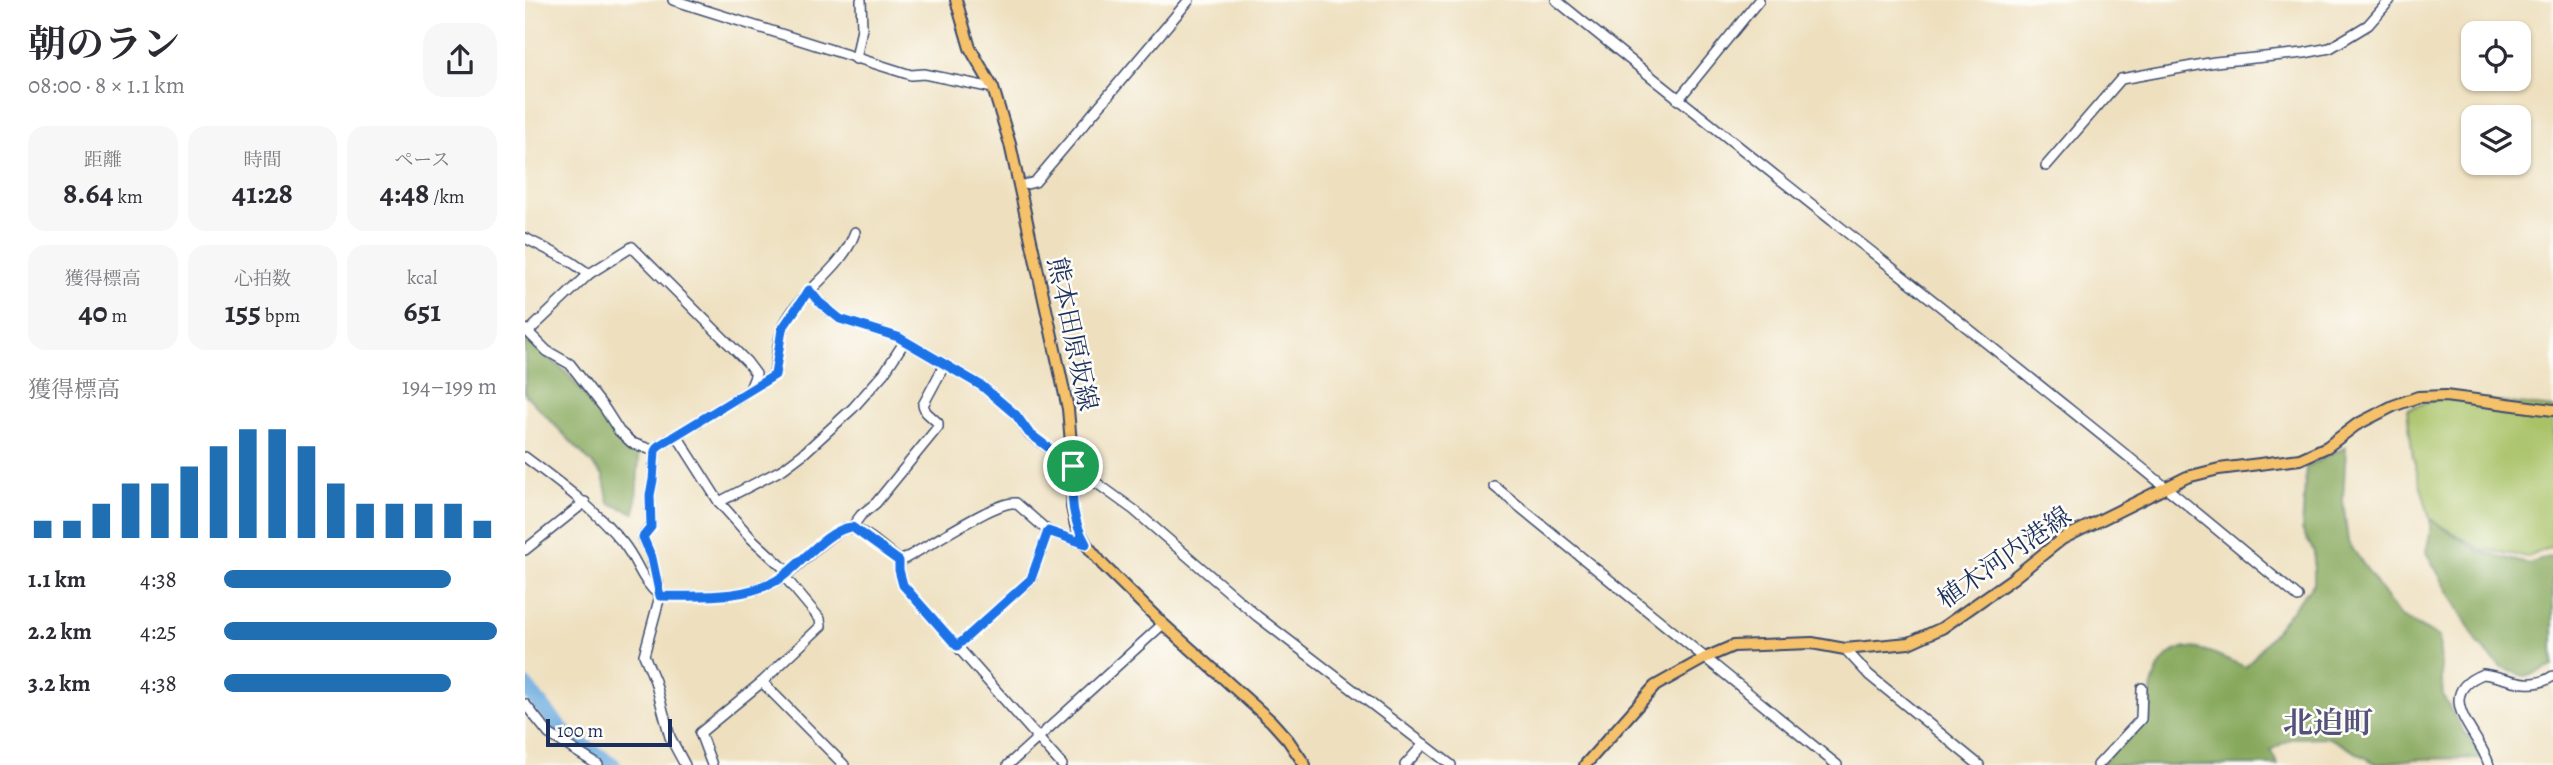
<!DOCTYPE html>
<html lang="ja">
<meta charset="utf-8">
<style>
body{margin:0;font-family:Alegreya,"Noto Serif JP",serif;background:#f7f7f7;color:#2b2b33;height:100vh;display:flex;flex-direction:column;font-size:26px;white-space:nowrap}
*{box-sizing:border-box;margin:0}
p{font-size:23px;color:#7c7c81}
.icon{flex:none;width:38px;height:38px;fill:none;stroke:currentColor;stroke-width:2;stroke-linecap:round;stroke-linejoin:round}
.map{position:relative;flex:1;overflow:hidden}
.details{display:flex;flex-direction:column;background:#fff;width:525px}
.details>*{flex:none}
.fabs{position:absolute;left:1936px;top:21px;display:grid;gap:14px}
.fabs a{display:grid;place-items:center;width:70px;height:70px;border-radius:14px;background:#fff;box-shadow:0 2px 5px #0004;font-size:35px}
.scale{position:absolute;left:21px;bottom:18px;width:126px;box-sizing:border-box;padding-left:7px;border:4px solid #1b2f5e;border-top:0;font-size:19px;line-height:24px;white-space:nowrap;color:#1b2f5e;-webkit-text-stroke:5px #fdfcf7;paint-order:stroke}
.pin{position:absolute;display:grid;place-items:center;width:60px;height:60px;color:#fff;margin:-30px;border:4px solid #fff;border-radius:50%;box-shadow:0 2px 7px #0007}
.round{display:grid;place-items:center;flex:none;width:74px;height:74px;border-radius:21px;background:#f7f7f7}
.headline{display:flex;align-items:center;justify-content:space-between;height:119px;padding:0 28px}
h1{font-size:38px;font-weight:700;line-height:52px}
.stats{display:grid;grid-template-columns:repeat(3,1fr);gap:10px;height:119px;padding:7px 28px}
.stats div{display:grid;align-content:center;border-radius:18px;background:#f7f7f7;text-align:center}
.stats b{font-size:30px;font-weight:700}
.stats small{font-size:19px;font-weight:400}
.stats p{font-size:19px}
.chart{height:196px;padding:14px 28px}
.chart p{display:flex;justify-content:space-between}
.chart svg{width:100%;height:126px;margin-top:7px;stroke:#1f6fb2;stroke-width:6}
ul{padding:0 28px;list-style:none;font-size:23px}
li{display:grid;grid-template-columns:112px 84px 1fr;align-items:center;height:52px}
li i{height:18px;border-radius:9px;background:#1f6fb2}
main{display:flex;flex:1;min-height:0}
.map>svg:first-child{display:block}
.green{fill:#a9c268;stroke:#627863;stroke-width:2}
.forest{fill:#86a85c;stroke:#506c5d;stroke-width:2}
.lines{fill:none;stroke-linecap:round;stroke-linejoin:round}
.river{stroke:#6dace0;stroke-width:16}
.minor-casing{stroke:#3b4a6d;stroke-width:12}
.major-casing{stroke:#3b4a6d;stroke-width:14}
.minor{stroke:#fff;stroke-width:9}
.major{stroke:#f5c16b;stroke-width:10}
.route-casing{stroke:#fff;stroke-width:14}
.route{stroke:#1a73e8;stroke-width:9}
.labels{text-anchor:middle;stroke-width:5;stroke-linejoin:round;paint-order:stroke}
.street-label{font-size:26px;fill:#1b2f5e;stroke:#fdfcf7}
.quarter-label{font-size:30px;font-weight:bold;fill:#55537d;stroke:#fdfcf7}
</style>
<main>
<section class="details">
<div class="headline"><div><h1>朝のラン</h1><p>08:00 · 8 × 1.1 km</p></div><a class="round"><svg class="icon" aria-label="share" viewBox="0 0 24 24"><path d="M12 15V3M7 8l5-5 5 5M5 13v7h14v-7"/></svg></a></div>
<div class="stats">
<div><p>距離</p><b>8.64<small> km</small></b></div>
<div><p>時間</p><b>41:28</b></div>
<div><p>ペース</p><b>4:48<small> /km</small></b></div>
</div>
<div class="stats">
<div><p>獲得標高</p><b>40<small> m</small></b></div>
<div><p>心拍数</p><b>155<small> bpm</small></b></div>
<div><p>kcal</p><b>651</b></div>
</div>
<div class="chart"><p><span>獲得標高</span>194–199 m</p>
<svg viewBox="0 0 160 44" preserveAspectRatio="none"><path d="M5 44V38M15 44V38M25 44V32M35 44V25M45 44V25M55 44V19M65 44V12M75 44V6M85 44V6M95 44V12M105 44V25M115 44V32M125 44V32M135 44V32M145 44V32M155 44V38"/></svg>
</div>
<ul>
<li><b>1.1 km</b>4:38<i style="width:83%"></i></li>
<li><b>2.2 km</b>4:25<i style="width:100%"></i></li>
<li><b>3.2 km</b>4:38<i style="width:83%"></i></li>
</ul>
</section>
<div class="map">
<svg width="2028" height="765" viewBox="0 0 2028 765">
<rect width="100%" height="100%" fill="#fdfcf7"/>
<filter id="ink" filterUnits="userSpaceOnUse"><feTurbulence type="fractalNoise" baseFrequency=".0143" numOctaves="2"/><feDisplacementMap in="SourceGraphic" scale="14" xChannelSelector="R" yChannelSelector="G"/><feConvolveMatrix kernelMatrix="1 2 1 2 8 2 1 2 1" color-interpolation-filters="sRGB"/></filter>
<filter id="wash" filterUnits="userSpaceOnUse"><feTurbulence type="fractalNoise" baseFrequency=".00686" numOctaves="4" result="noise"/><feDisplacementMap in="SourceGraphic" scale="28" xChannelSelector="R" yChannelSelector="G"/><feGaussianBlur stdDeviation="1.57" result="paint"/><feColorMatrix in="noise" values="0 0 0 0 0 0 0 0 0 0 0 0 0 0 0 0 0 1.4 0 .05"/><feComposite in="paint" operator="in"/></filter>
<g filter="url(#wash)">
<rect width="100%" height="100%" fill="#eee0bf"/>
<polygon class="green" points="1920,396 2028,408 2028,546 2003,557 1956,549 1905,519 1888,457 1882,409"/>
<g class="forest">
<polygon points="0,338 41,372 114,458 110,513 84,503 78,475 0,394"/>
<path d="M 1821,447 L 1818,500 L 1823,542 L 1874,616 L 1914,637 L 1918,696 L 1938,731 L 1960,758 L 1891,759 L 1852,764 L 1803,737 L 1767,738 L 1746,750 L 1753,765 L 1576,765 L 1592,746 L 1625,720 C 1622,690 1632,641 1673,649 C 1689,652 1705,661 1721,667 L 1789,583 L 1789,552 L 1777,530 L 1781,467 Z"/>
<polygon points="1905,519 1954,551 2003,564 2028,556 2028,666 2001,677 1977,668 1954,645 1901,552 1905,534"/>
</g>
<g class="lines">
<polyline class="river" points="0,686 41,735 88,765"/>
</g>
</g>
<g filter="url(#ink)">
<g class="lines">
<g class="minor-casing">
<g id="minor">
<polyline points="148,0 386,75 399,74 468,88"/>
<path d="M 1031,0 C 1277,200 1530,392 1773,597"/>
<polyline points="331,59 337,28 336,0"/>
<polyline points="1153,100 1234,0"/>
<polyline points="1521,166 1596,79 1690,62 1779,53 1805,48 1843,25 1865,0"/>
<polyline points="494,186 510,182 664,0"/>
<polyline points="0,238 45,261 64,274"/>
<polyline points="284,291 294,302 315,319 373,337 457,386 491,415 504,434 609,510 732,616 926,765"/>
<polyline points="0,329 22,351 45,364 80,409 94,431 107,443 130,451"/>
<polyline points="3,332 64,274 107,247 222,362 231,374 225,389"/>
<polyline points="152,436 194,502 227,539 263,572"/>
<path d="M 0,457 C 35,483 70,509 98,543 C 114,563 114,578 135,596 C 174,596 223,599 257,578 C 279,563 296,539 320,528 C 338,526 360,550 375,561"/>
<polyline points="969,486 1312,765"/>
<polyline points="194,502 258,469 278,454 328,408 359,373 380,341"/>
<polyline points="327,527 336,515 351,503 413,427 413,423 401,412 398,405 420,364"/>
<polyline points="0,550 60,502"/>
<polyline points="375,561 374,570 378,585 537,765"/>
<path d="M 375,561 C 398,550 471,500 491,503 L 523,531 L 561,544"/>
<polyline points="432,646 506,579 523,531"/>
<polyline points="1320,649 1344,675 1454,765"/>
<polyline points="237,682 319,765"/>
<polyline points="0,704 24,734 73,765"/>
<path d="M 160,765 L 145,737 L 130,681 L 119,655 L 135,596 L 127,558 L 118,537 L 126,526 L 125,495 L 128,480 L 130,451 L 133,446 L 249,375 C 252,360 252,341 258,327 C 275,290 317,271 330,232"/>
<polyline points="187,765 175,733 237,682 296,626 295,619 259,576"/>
<polyline points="483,765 638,624"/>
<polyline points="880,765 899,744"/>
<polyline points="1573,765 1616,719 1617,688"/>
<path d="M 1964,765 C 1955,733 1905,695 1958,674 C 1983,677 2005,692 2028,676"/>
</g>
</g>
<g class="major-casing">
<g id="major">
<polyline points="431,0 445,48 468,88 485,144 543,409 548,466 547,507 551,526 561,544 578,565 638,624 746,721 763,740 780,765"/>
<polyline points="1060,765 1130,686 1180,658 1208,646 1287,643 1320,649 1384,643 1417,628 1487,579 1537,539 1662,477 1694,469 1775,459 1802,447 1831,425 1868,406 1893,397 1920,396 2028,410"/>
</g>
</g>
<use href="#minor" class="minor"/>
<use href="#major" class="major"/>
</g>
</g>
<g class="lines" filter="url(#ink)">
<g class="route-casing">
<path id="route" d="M 284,290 L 294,302 L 315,319 L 373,337 L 457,386 L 491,415 L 504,433 L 548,466 C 547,498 545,515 561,544 L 523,531 L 506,579 L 432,646 L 378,585 L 374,570 L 374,561 L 327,527 C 303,529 277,563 257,577 C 224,600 173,596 135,596 L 127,558 L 118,537 L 126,527 L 125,495 L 128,480 L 130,451 L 133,446 L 250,375 L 257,329 Z"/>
</g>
<use href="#route" class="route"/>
</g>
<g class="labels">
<g class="street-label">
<text transform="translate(548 334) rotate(78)" y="9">熊本田原坂線</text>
<text transform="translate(1479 557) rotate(-35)" y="9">植木河内港線</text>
</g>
<g class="quarter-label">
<text x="1803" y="733">北迫町</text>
</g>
</g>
</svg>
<div class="fabs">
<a><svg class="icon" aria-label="locate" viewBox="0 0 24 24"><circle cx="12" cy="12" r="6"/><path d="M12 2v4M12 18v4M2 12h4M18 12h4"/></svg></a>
<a><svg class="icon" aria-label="layers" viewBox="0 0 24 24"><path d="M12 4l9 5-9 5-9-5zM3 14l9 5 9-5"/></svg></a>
</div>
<div class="scale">100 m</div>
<div class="pin" style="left:548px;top:466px;background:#1e9e55"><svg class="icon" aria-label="arrive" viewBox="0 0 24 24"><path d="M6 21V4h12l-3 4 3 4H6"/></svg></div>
</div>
</main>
